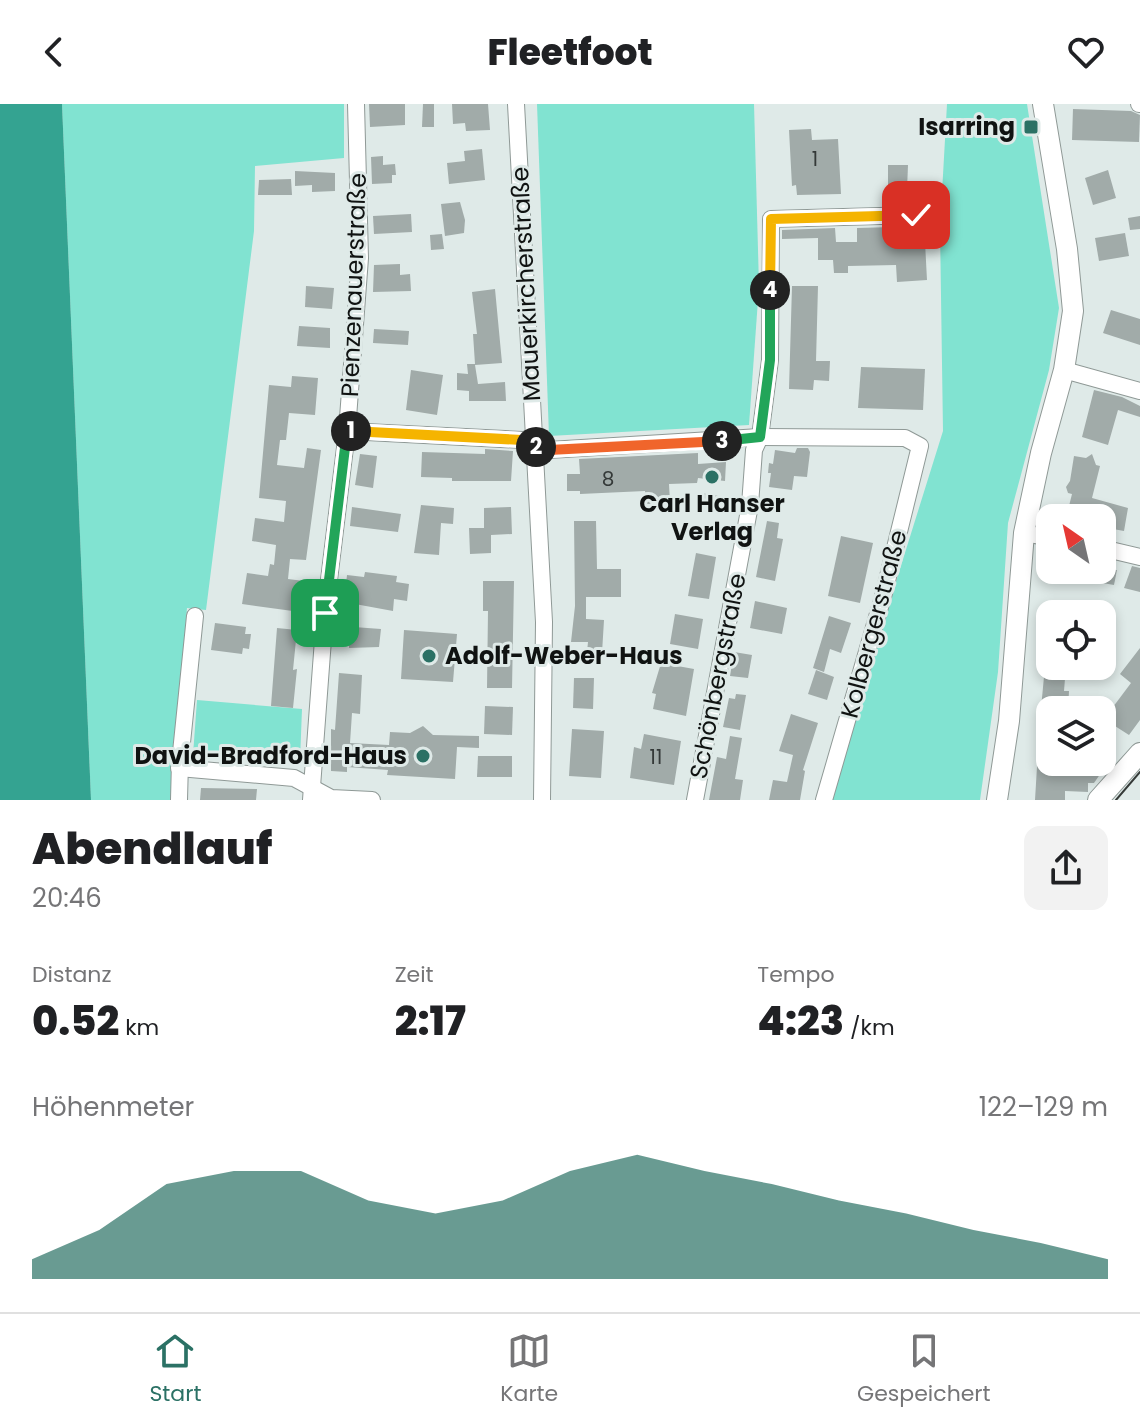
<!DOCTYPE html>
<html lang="de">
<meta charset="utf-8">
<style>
body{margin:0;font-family:Poppins,sans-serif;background:#f2f2f2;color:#202124;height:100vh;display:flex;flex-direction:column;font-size:30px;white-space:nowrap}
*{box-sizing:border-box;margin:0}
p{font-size:26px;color:#757577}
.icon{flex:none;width:44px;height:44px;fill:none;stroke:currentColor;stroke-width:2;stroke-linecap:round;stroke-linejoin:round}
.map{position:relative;height:696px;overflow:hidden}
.panel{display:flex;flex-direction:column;background:#fff;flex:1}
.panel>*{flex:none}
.needle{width:52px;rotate:326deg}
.buttons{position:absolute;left:1036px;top:400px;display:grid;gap:16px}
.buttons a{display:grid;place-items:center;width:80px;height:80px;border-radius:16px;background:#fff;box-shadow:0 4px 12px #0003;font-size:40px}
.pin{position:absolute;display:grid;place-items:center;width:68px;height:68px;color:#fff;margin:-34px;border-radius:16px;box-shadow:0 4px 12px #0006}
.km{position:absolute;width:40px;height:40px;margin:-20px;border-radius:50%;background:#222;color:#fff;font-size:22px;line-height:40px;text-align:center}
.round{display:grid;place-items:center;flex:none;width:84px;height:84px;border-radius:16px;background:#f2f2f2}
.summary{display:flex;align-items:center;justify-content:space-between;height:136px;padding:0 32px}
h1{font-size:44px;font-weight:800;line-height:60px}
.metrics{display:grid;grid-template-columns:repeat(3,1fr);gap:12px;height:136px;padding:8px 32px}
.metrics div{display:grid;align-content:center}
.metrics b{font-size:40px;font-weight:800}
.metrics small{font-size:22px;font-weight:400}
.metrics p{font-size:22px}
.chart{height:224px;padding:16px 32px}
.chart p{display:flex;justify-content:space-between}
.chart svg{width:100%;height:144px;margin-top:8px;fill:#2b7165;opacity:.7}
header{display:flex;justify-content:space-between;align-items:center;height:104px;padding:0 32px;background:#fff;font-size:36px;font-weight:800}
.menu{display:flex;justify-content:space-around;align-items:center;height:112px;border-top:2px solid #e0e0e0;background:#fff;font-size:22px;color:#757577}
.menu a{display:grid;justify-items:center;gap:4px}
.menu .on{color:#2b7165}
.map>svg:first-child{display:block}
.green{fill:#81e3d1}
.water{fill:#34a391}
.building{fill:#a1aba9}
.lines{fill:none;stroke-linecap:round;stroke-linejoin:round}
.minor-casing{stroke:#8f9996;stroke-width:18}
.major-casing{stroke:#8f9996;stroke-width:22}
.minor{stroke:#fff;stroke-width:16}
.major{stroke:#fff;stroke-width:20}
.tram{stroke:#353a38;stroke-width:2}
.split-1-casing{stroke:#fff;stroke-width:16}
.split-2-casing{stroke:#fff;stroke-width:16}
.split-3-casing{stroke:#fff;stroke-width:16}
.split-4-casing{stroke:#fff;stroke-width:16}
.split-5-casing{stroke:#fff;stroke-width:16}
.split-1{stroke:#22a559;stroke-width:10}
.split-2{stroke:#f5b400;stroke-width:10}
.split-3{stroke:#f0652b;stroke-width:10}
.split-4{stroke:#22a559;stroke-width:10}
.split-5{stroke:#f5b400;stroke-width:10}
.poi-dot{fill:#2b7165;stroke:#dfeae8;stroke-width:3}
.labels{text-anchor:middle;stroke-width:6;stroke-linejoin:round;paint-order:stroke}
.number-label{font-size:20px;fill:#343938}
.poi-label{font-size:24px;font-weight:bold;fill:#101312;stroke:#dfeae8;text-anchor:end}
.street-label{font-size:24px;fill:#101312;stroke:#dfeae8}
</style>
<header><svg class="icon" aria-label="back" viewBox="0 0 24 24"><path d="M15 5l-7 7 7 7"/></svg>Fleetfoot<svg class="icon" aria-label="heart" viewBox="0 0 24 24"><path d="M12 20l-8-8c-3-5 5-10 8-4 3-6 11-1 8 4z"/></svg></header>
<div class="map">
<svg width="1140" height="696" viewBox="0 0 1140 696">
<rect width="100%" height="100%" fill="#dfeae8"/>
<g class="green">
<polygon points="62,0 344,0 344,54 255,62 254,127 206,506 187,504 171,696 91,696"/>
<polygon points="537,0 754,0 759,182 749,321 549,332"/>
<polygon points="947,0 1027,0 1059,204 1049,266 1008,419 998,568 980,696 833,696 833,681 855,609 943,327 940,124"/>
<polygon points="197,596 302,605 300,657 193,651"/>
</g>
<polygon class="water" points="0,0 62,0 91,696 0,696"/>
<g class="building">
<polygon points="369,0 405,0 405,21 370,23"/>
<polygon points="423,0 434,0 434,23 422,23"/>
<polygon points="452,0 488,0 490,26 466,27 465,19 453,20"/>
<polygon points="1073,5 1131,7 1140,11 1139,38 1072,36"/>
<polygon points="811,25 812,36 838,35 841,90 797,91 796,81 792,82 789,26"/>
<polygon points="482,45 485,76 449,80 447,59 465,57 464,47"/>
<polygon points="383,52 383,61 395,60 396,71 392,71 392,79 372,80 371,53"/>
<polygon points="888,61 908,61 907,86 888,85"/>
<polygon points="1108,66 1116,94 1093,101 1085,74"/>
<polygon points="295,67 335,69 335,87 312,88 312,81 295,82"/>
<polygon points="291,75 292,91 258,91 259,76"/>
<polygon points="460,98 465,116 464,129 445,132 441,100"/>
<polygon points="411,110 412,128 374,130 373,112"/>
<polygon points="1140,112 1140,125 1130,126 1128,114"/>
<polygon points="893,123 894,139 925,138 927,176 897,178 896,161 848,162 848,169 834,169 833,156 818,156 818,134 782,135 782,126 835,124 836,138 857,138 857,124"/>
<polygon points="1125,129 1129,152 1099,157 1095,134"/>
<polygon points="442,130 444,145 431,146 430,131"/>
<polygon points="400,160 400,171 410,170 411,187 373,188 374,161"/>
<polygon points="306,182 334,184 332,205 305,203"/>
<polygon points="792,182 818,182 816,257 830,257 829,277 814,276 813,286 789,285"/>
<polygon points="495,185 502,259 475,261 478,280 505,278 506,297 469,297 469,287 457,286 457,269 468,270 467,260 475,260 473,230 477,230 472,188"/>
<polygon points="1111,206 1140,215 1140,241 1103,229"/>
<polygon points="299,222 330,224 330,244 297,242"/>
<polygon points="374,225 409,227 408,241 373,239"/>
<polygon points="861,263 925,265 923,306 858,304"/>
<polygon points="411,266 443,271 437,311 406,306"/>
<polygon points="292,272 318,274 315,311 289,309 286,336 280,336 277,361 304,364 307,344 321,346 306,456 290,455 288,475 304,477 300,508 242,500 247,469 268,472 270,460 274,461 276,441 252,437 255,414 284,418 286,397 259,394 269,281 291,283"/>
<polygon points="1094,286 1122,293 1140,302 1140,313 1118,306 1108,341 1082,333"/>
<polygon points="797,344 808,344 810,348 807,373 794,372 792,386 769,383 771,369 768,369 769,359 773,360 775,346 795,349"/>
<polygon points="485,345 513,347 511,377 452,377 452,374 421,373 422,348 485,350"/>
<polygon points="698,349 698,360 726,358 725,377 698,374 697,379 669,380 670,399 646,400 645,387 580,390 580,387 567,387 567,370 580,370 579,355"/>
<polygon points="360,350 377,352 373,384 355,381"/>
<polygon points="1092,350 1096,361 1100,362 1092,394 1128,404 1124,427 1102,423 1102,414 1099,412 1068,406 1072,390 1068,389 1066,383 1070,377 1074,352 1086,354"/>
<polygon points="702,389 724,393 724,404 703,404"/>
<polygon points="421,401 454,404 453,420 441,419 439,451 414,449"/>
<polygon points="352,403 401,410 398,428 350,422"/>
<polygon points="511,403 512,430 491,431 491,449 470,450 469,424 484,424 484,404"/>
<polygon points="574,417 596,417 597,465 621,465 621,493 586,493 586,515 604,516 602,549 587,548 588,538 571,538 575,502"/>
<polygon points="767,417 779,419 777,434 783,435 775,477 756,473"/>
<polygon points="841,432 873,439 860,499 828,492"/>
<polygon points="696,449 716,453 709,495 688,492"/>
<polygon points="1132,462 1140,464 1140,488 1124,484"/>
<polygon points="1056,466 1117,466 1114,481 1056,471"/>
<polygon points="365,468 397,472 396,478 409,480 407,497 394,495 393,507 344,498 347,471 364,473"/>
<polygon points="483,477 514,477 512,584 487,584 488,507 483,507"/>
<polygon points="755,497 787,504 782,530 750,524"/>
<polygon points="675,510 703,515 698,545 670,540"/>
<polygon points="829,512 851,519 841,549 830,545 824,568 813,564"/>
<polygon points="215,519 246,523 245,530 251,530 249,545 243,544 242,550 211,546"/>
<polygon points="340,522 381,525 379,543 349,544 349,539 337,538"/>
<polygon points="277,524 297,526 293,566 297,565 293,604 271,602"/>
<polygon points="404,526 457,530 453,578 401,575"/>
<polygon points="1140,544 1140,616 1129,631 1104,615 1131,579 1120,570"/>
<polygon points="734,548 752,551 748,574 730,572"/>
<polygon points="661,559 694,565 686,612 653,605 656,590 652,589"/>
<polygon points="1045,562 1066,562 1064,587 1069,587 1068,606 1050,606 1050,616 1040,615"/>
<polygon points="816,566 834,573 827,596 808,590"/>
<polygon points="339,569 362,571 360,610 352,609 350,639 389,641 390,628 410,629 423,622 433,631 479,632 479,644 457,643 455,675 387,671 388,666 347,663 347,668 331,667 331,625 335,626"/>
<polygon points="574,574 594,574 593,605 573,604"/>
<polygon points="736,590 746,591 740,626 723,623 729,594 735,595"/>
<polygon points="485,602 513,603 512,631 484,630"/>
<polygon points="791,610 818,619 803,666 805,667 800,696 769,696 773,676 787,678 793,651 779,647"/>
<polygon points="572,625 604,627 601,674 569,672"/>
<polygon points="644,630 681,637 674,681 630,674 634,643 641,645"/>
<polygon points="730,632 742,634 735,675 743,676 740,696 709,696 717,653 726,655"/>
<polygon points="1102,641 1114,650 1094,679 1088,679 1088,688 1065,687 1065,696 1035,696 1038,646 1050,647 1050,658 1102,658"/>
<polygon points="478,652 512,652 512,673 477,673"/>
<polygon points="201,684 257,685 256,696 200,696"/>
</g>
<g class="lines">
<g class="minor-casing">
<g id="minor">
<polyline points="516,0 544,518 542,696"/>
<polyline points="1139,0 1140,0"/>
<polyline points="1064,266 1140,287"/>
<polyline points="347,327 522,336 549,346 760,333 905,334 920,342 884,489 824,696"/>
<polyline points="1024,429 1050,434"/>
<polyline points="1102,444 1140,453"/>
<polyline points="179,664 294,674 331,694 372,696"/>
<polyline points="179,696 180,658 195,512"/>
<polyline points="311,696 325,509 347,327 360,154 356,0"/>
<polyline points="695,696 750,401 754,346 760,333 770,256 771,115 916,111 917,119"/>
</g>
</g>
<g class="major-casing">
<g id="major">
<polyline points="997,696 1009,617 1024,429 1041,349 1064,266 1073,207 1067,145 1043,0"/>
<polyline points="1098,696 1140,649"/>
</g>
</g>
<use href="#minor" class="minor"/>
<use href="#major" class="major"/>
<polyline class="tram" points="1116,696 1140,668"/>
</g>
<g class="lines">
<g class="split-1-casing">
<polyline id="split-1" points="325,509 347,327 351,327"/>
</g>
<g class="split-2-casing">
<polyline id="split-2" points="351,327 522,336 536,343"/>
</g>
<g class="split-3-casing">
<polyline id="split-3" points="536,343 549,346 722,337"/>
</g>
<g class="split-4-casing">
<polyline id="split-4" points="722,337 760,333 770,256 770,186"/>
</g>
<g class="split-5-casing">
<polyline id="split-5" points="770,186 771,115 916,111"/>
</g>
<use href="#split-1" class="split-1"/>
<use href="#split-2" class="split-2"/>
<use href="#split-3" class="split-3"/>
<use href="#split-4" class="split-4"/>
<use href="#split-5" class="split-5"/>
</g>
<g class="poi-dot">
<rect x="1023" y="15" width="16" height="16" rx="4"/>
<circle cx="712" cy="373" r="8"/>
<circle cx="429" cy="552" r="8"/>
<circle cx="423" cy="652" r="8"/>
</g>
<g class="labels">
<g class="number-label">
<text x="815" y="62">1</text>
<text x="608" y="382">8</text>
<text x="656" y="660">11</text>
</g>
<g class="poi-label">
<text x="1015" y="31">Isarring</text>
<text x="712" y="408" text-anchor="middle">Carl Hanser<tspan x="712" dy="28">Verlag</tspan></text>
<text x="445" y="560" text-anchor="start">Adolf-Weber-Haus</text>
<text x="407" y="660">David-Bradford-Haus</text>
</g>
<g class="street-label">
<text transform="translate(526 180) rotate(-93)" y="8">Mauerkircherstraße</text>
<text transform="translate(354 181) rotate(-88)" y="8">Pienzenauerstraße</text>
<text transform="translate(874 520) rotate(-75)" y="8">Kolbergerstraße</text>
<text transform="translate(718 572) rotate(-79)" y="8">Schönbergstraße</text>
</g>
</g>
</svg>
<div class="buttons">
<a><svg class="needle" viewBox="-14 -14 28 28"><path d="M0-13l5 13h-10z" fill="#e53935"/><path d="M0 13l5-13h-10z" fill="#757577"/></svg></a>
<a><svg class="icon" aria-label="locate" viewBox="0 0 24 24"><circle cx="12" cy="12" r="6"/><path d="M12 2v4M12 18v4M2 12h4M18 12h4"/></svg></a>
<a><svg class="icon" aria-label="layers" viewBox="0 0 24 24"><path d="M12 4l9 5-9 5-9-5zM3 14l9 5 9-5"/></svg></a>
</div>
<div class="pin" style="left:325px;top:509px;background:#1e9e55"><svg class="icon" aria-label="arrive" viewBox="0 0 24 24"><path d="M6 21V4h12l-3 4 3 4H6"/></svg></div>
<div class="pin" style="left:916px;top:111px;background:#d93025"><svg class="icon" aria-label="check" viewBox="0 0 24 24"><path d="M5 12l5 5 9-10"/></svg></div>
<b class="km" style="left:351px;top:327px">1</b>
<b class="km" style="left:536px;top:343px">2</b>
<b class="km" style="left:722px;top:337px">3</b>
<b class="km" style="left:770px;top:186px">4</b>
</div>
<section class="panel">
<div class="summary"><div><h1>Abendlauf</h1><p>20:46</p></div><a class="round"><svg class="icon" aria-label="share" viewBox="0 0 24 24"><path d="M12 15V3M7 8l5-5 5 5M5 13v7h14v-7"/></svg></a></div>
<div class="metrics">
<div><p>Distanz</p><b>0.52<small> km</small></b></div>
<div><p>Zeit</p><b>2:17</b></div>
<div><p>Tempo</p><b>4:23<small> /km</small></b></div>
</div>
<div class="chart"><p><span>Höhenmeter</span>122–129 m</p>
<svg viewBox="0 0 160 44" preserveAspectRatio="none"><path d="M0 44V38L10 29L20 15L30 11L40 11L50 20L60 24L70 20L80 11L90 6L100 11L110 15L120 20L130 24L140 29L150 33L160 38V44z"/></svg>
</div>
</section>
<nav class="menu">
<a class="on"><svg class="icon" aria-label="home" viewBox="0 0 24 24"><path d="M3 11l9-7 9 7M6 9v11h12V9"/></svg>Start</a>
<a><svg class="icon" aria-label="map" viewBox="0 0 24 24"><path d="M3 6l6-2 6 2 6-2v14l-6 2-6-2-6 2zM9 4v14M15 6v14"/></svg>Karte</a>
<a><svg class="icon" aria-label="saved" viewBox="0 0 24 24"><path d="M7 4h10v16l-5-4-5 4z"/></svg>Gespeichert</a>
</nav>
